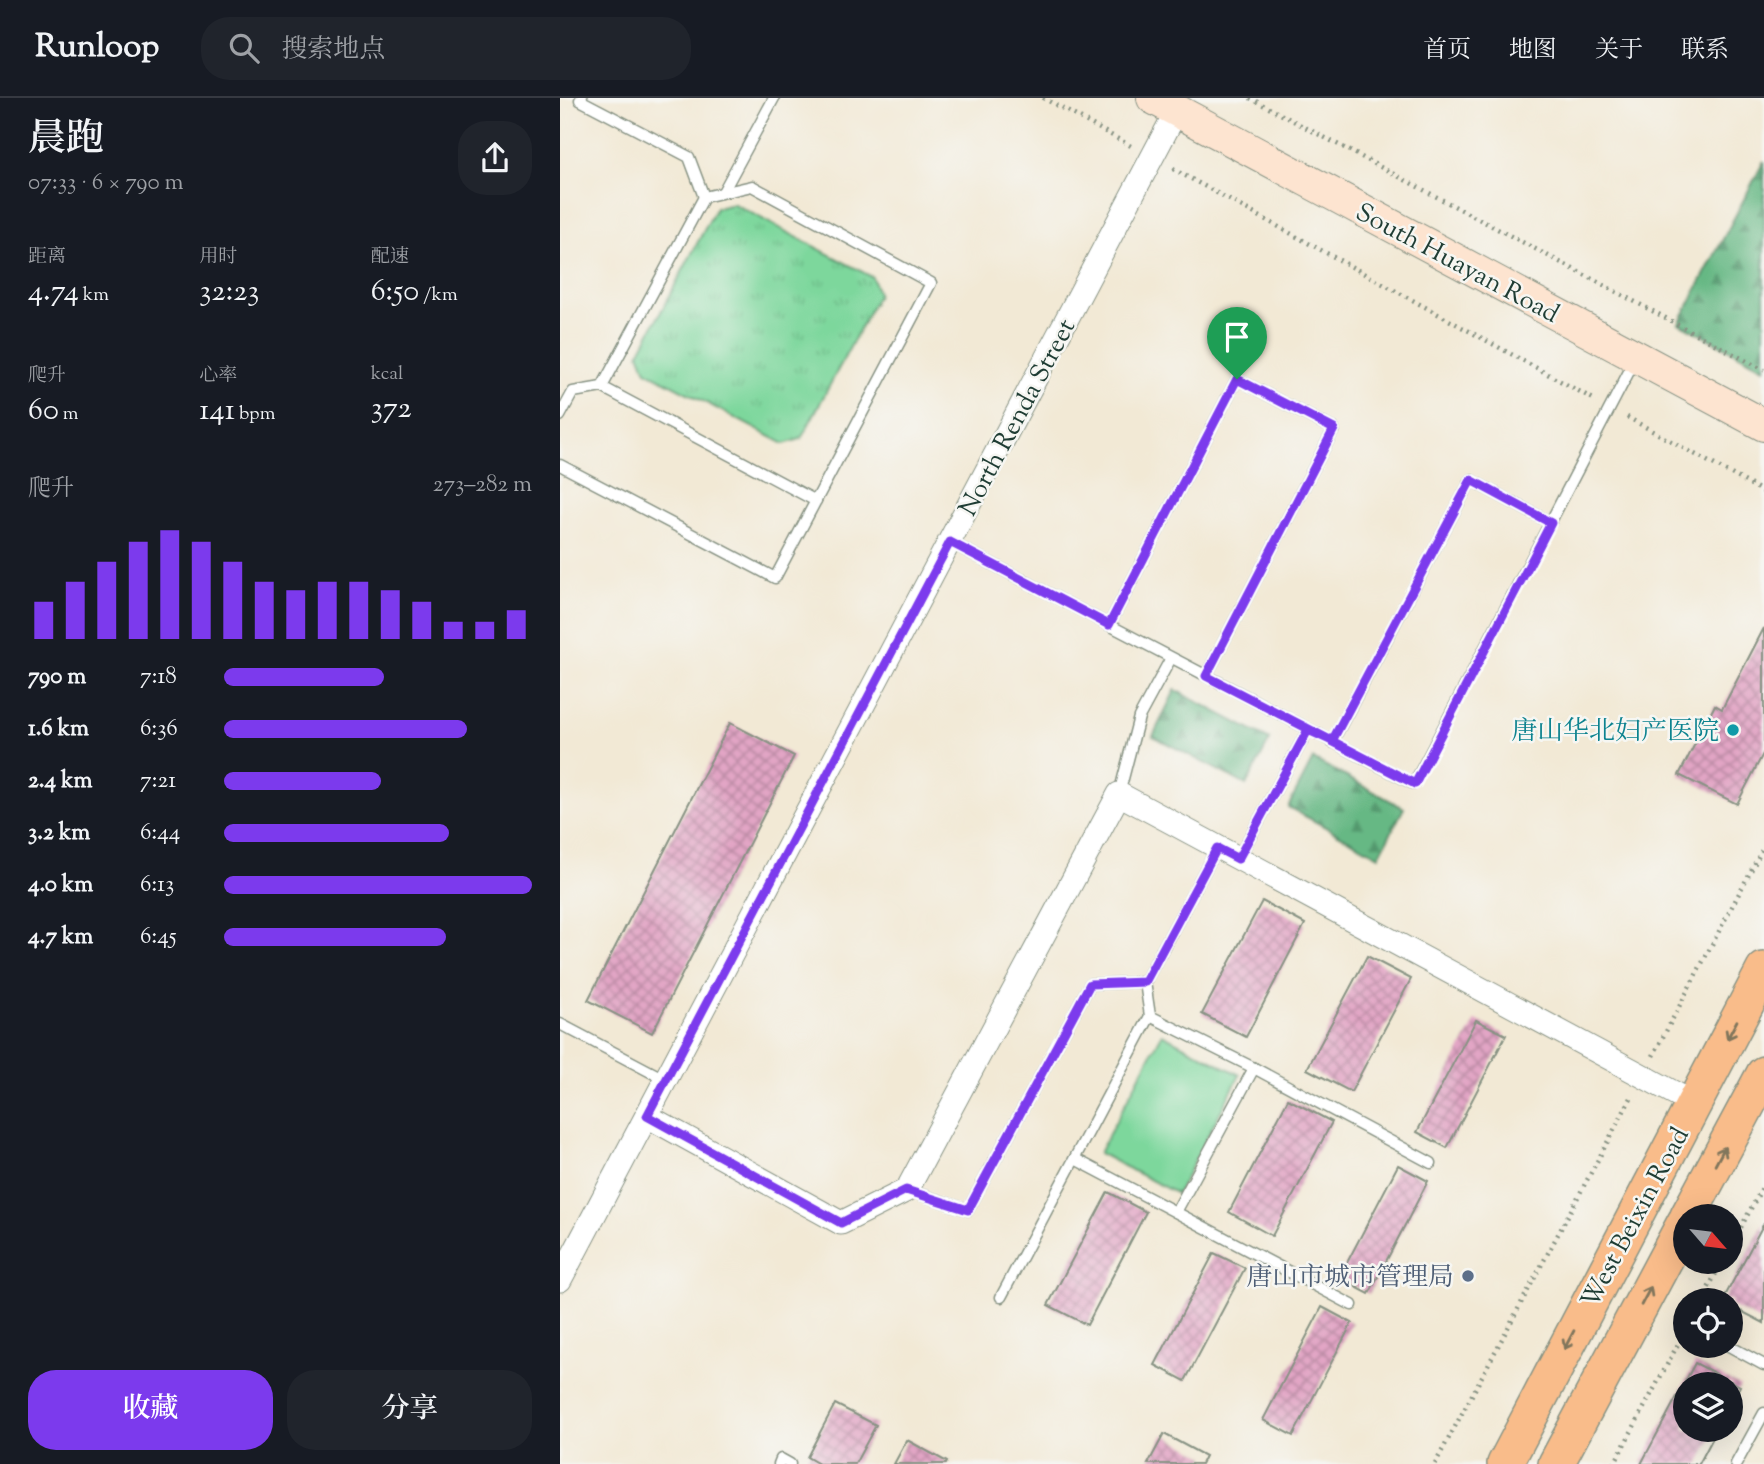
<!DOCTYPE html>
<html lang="zh">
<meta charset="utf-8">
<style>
body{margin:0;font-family:"Sorts Mill Goudy","Noto Serif SC",serif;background:#20242c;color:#f1f3f6;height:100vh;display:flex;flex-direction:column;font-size:26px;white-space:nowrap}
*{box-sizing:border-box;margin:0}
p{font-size:23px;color:#9ea1a6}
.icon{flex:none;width:38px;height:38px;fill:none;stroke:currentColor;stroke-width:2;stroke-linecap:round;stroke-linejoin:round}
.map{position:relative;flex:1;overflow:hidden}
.panel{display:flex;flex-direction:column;background:#171b24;width:560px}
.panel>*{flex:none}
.needle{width:46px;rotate:118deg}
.tools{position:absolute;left:1113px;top:1106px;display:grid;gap:14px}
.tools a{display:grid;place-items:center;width:70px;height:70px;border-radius:50%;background:#171b24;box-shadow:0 7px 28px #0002;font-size:35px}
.pin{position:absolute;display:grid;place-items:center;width:60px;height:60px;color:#fff;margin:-72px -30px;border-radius:50% 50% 50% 0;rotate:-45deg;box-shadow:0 0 7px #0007}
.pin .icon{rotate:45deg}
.round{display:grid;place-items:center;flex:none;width:74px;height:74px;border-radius:28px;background:#20242c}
.head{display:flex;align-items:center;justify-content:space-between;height:119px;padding:0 28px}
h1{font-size:38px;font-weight:600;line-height:52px}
.metrics{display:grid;grid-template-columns:repeat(3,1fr);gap:10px;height:119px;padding:7px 28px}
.metrics div{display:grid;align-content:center}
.metrics b{font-size:30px;font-weight:600}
.metrics small{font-size:19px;font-weight:400}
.metrics p{font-size:19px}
.chart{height:196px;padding:14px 28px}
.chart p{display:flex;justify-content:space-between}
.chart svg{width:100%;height:126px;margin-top:7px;stroke:#7c3aed;stroke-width:6}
.cta{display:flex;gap:14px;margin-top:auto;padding:14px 28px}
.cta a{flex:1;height:80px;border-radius:28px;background:#7c3aed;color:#fff;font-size:28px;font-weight:600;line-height:80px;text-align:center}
.cta a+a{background:#20242c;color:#f1f3f6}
ul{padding:0 28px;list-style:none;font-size:23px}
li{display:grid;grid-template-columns:112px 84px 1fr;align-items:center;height:52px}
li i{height:18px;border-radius:9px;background:#7c3aed}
header{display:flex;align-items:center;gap:42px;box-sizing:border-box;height:98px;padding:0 35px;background:#171b24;border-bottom:2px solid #363941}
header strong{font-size:33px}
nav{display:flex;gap:38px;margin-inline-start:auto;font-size:24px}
.search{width:490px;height:63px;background:#20242c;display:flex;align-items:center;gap:18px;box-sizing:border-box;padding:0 24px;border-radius:28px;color:#9ea1a6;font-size:26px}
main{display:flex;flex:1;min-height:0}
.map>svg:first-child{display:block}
.grass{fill:url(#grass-tufts);stroke:#4e8a68;stroke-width:2}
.forest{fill:url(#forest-firs);stroke:#427a5c;stroke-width:2}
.garden{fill:#7dd79c;stroke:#4e8a68;stroke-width:2}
.building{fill:url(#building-cross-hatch)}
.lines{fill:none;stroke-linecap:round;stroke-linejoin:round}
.lane-casing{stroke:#889384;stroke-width:13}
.street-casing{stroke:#889384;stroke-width:25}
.secondary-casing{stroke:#889384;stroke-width:34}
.primary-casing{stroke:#889384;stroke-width:38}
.path{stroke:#889384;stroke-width:4.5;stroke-dasharray:2 5;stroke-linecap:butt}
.lane{stroke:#fff;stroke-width:10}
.street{stroke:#fff;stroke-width:23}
.secondary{stroke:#fde4d0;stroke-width:32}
.primary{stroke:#f9bc8a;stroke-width:35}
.oneway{stroke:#81765b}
.route-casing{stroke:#fff;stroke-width:14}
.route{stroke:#7c3aed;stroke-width:9}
.culture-dot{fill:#0f9aa8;stroke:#f6f6f2;stroke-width:2.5}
.service-dot{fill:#5c6f8a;stroke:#f6f6f2;stroke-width:2.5}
.labels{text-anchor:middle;stroke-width:5;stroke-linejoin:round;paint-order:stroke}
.street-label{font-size:26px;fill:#1f3d34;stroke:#f6f6f2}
.culture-label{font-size:26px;fill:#0d838f;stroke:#f6f6f2;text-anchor:end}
.service-label{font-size:26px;fill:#4e5e75;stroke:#f6f6f2;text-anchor:end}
</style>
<header>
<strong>Runloop</strong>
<div class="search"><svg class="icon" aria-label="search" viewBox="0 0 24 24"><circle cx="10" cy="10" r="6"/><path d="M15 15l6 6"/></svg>搜索地点</div>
<nav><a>首页</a><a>地图</a><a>关于</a><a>联系</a></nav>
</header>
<main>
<section class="panel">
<div class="head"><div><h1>晨跑</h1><p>07:33 · 6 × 790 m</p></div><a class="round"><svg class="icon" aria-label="share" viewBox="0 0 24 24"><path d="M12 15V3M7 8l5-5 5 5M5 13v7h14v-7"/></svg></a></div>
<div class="metrics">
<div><p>距离</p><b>4.74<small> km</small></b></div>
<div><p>用时</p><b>32:23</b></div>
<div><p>配速</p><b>6:50<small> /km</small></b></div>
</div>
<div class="metrics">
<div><p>爬升</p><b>60<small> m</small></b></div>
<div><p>心率</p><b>141<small> bpm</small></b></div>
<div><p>kcal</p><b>372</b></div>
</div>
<div class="chart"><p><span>爬升</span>273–282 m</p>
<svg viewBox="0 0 160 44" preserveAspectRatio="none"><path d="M5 44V31M15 44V24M25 44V17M35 44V10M45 44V6M55 44V10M65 44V17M75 44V24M85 44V27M95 44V24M105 44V24M115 44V27M125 44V31M135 44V38M145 44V38M155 44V34"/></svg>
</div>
<ul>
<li><b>790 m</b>7:18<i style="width:52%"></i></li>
<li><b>1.6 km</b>6:36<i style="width:79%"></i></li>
<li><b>2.4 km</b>7:21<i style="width:51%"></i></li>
<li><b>3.2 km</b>6:44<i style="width:73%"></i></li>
<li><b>4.0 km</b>6:13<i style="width:100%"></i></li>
<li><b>4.7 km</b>6:45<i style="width:72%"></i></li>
</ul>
<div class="cta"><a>收藏</a><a>分享</a></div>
</section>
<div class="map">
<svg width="1204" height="1366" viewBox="0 0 1204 1366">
<defs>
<pattern id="grass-tufts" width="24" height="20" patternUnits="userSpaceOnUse" patternTransform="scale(1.75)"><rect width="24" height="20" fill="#7dd79c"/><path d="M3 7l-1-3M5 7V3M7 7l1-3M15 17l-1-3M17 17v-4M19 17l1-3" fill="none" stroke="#6cb987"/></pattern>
<pattern id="forest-firs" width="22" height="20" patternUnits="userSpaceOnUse" patternTransform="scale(1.75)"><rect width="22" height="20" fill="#66b884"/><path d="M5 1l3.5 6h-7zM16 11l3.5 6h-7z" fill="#53976d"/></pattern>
<pattern id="building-cross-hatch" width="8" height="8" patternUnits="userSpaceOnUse" patternTransform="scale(1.75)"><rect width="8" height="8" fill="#e2a5c5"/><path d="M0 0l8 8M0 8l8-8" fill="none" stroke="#b788a1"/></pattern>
</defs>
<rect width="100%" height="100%" fill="#f6f6f2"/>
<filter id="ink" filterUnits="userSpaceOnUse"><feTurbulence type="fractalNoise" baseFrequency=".0143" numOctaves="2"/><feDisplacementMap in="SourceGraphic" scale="14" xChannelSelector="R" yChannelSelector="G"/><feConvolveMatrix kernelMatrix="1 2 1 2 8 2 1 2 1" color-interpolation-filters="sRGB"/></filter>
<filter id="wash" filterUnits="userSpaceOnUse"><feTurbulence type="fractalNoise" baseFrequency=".00686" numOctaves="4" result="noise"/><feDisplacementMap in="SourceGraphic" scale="28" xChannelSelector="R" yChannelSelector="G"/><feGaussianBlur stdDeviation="1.57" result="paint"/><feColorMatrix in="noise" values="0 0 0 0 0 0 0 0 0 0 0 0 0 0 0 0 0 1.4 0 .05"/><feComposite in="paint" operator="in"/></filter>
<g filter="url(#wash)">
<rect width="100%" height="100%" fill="#f2e9d5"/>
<polygon class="grass" points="174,106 312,179 318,197 241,341 224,346 86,273 79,255 156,110"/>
<g class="forest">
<polygon points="1204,63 1204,270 1119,225"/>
<polygon points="615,592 710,642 686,687 593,638"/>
<polygon points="753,661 844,710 819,758 728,709"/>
</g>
<polygon class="garden" points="602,936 680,977 617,1096 539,1055"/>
<g id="blocks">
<g class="building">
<polygon points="1204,530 1204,654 1177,706 1119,677 1155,607 1162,611"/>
<polygon points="170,625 234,658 92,935 28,902"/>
<polygon points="702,803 745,826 686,939 642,916"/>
<polygon points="807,858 851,881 791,994 747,971"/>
<polygon points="916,922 946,937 887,1050 857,1034"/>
<polygon points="728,1001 772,1024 712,1138 669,1114"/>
<polygon points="838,1067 868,1083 809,1196 779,1180"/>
<polygon points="548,1094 586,1114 527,1227 488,1207"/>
<polygon points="1204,1125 1204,1225 1171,1208 1171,1202 1163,1202"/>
<polygon points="654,1155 685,1170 625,1283 595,1267"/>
<polygon points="762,1209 792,1225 733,1338 703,1322"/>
<polygon points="1135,1265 1180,1288 1171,1306 1171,1286 1125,1286 1125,1332 1157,1332 1139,1366 1081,1366"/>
<polygon points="275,1306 316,1327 295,1366 259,1366 247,1359"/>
<polygon points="604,1336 645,1358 641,1366 588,1366"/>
<polygon points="347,1342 387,1364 386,1366 334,1366"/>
</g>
</g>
</g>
<g filter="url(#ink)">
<use href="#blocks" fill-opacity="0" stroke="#889384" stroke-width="2"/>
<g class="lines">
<g class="lane-casing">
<g id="lane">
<polyline points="22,0 20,2 129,59 144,99"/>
<polyline points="163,94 214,0"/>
<polyline points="0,318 13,294 42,289"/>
<polyline points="0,367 215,480 371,185 192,88 144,99 42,289 256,403"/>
<polyline points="390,444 854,686 1075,262"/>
<polyline points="549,527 677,281 774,331 646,578"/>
<polyline points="772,644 911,382 991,425"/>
<polyline points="559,696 579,619 611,560"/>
<polyline points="678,761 748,632"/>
<polyline points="590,918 694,970 871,1065"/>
<polyline points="0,926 106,982"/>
<polyline points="515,1061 792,1207"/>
<polyline points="347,1092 408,1112 530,886 585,884"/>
<polyline points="616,1114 694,970"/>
<polyline points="441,1199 590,918 585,884 657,750"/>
<polyline points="1169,1248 1204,1267"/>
<polyline points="219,1366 221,1361 230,1366"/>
<polyline points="1176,1366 1204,1315"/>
</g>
</g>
<g class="street-casing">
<g id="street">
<polyline points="87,1018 281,1125 347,1092 559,696 1133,1005"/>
<polyline points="0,1182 617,12"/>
</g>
</g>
<g class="secondary-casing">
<polyline id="secondary" points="593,0 1204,327"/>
</g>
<g class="primary-casing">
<g id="primary">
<polyline points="1128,1118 1204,976"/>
<polyline points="945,1366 1204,872"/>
<polyline points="996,1366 1125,1124"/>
</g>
</g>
<g class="path">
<polyline points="483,0 571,48"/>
<polyline points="690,0 1204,272"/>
<polyline points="613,71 1035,302"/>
<polyline points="1067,319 1204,394"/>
<polyline points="1093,958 1204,748"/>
<polyline points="1171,1148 1204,1086"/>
<polyline points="1142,1202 1162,1164"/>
<polyline points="875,1366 1071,1000"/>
<polyline points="1054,1366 1125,1233"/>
</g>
<use href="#lane" class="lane"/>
<use href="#street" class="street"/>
<use href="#secondary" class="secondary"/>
<use href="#primary" class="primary"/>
</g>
<defs><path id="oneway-shaft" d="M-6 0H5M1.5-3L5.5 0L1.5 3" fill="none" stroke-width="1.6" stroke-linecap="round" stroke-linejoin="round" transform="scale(1.75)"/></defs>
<g class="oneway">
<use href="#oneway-shaft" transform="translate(1172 932) rotate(118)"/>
<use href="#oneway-shaft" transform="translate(1160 1058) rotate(-62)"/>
<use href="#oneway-shaft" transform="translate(1086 1198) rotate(-62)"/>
<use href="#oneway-shaft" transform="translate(1009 1242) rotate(118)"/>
</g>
</g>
<g class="lines" filter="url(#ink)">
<g class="route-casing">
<polyline id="route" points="677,281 549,527 390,444 87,1018 281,1125 346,1092 408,1112 530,886 585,884 657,750 678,761 748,632 772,643 911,382 991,425 855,686 646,578 774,331 677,281"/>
</g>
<use href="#route" class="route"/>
</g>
<circle class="culture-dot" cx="1173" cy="632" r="7"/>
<circle class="service-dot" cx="908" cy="1178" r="7"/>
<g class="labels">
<g class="street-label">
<text transform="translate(898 164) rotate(28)" y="9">South Huayan Road</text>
<text transform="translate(456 319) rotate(-62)" y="9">North Renda Street</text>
<text transform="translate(1074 1119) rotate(-62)" y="9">West Beixin Road</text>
</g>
<g class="culture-label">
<text x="1159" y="641">唐山华北妇产医院</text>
</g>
<g class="service-label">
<text x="894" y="1187">唐山市城市管理局</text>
</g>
</g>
</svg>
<div class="tools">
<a><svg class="needle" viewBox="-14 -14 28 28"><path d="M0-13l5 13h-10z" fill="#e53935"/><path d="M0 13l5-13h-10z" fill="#9ea1a6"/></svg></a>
<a><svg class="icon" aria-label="locate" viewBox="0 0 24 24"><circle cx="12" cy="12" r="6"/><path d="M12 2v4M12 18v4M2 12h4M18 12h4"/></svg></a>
<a><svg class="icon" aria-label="layers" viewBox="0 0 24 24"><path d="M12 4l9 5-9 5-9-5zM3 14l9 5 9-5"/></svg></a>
</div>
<div class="pin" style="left:677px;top:281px;background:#1e9e55"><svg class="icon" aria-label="arrive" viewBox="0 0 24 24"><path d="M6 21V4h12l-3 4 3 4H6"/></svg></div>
</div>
</main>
